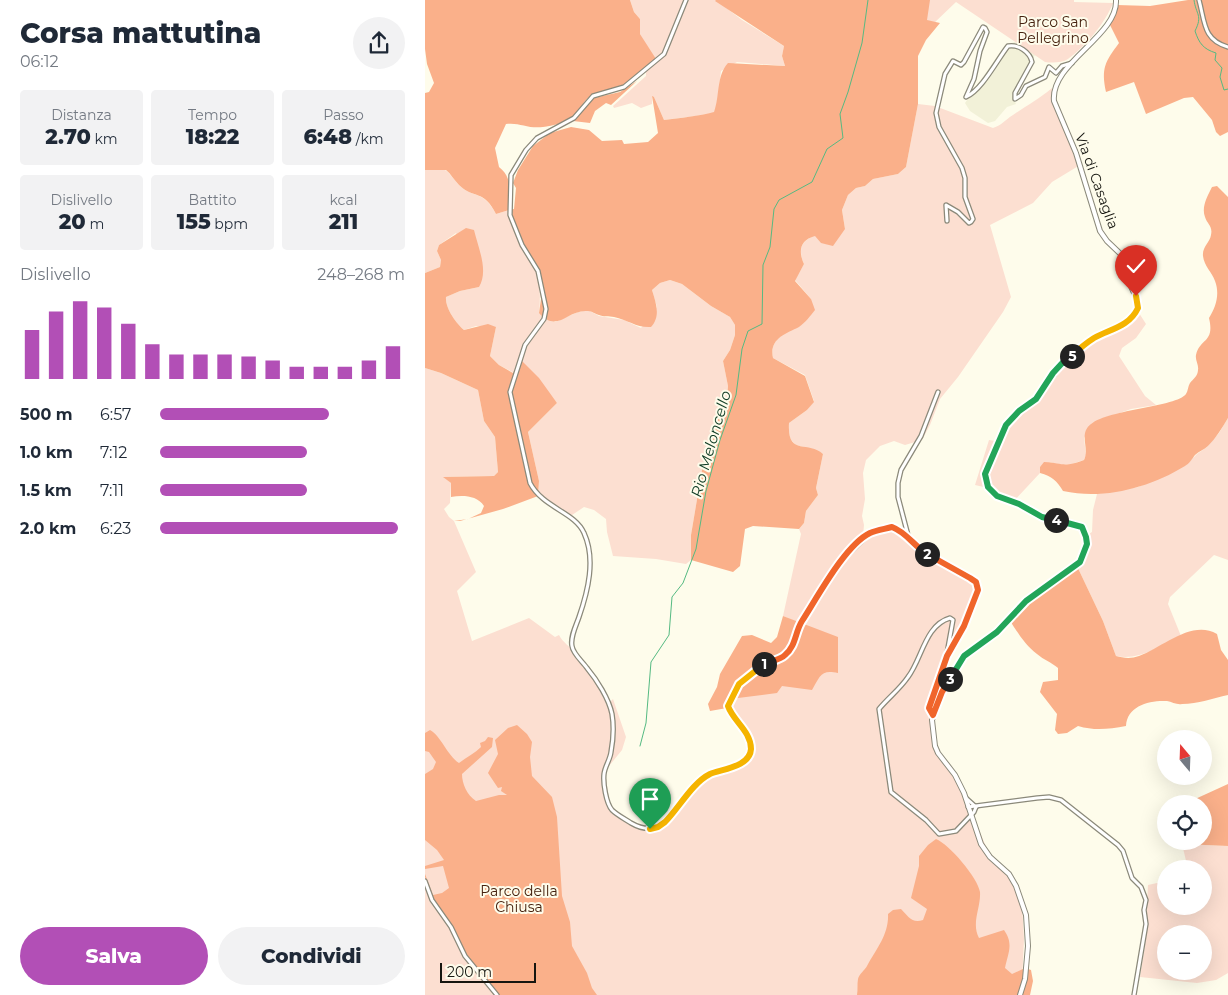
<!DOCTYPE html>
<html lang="it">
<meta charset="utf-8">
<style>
body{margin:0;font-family:Montserrat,sans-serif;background:#f2f2f3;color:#1f2937;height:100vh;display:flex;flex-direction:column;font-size:19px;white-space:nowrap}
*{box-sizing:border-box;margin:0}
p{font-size:16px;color:#747a83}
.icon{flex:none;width:28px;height:28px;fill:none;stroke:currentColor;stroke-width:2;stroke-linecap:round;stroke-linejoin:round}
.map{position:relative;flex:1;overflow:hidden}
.details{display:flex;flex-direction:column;background:#fff;width:425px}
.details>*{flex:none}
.needle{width:32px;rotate:341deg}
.controls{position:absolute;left:732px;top:730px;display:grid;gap:10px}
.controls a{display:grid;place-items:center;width:55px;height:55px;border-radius:50%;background:#fff;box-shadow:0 5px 20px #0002;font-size:25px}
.scale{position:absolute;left:15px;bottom:12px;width:96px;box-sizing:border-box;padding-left:5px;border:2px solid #161610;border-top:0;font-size:14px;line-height:18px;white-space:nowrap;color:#161610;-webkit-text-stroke:4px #fefceb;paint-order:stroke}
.pin{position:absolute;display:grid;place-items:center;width:42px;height:42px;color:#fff;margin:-51px -21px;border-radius:50% 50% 50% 0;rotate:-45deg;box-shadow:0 0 5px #0007}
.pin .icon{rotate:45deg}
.km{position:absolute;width:25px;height:25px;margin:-12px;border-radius:50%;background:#222;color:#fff;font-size:14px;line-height:25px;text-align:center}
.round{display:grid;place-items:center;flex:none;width:52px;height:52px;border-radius:26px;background:#f2f2f3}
.overview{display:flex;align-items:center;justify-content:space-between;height:85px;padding:0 20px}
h1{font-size:28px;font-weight:800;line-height:38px}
.figures{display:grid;grid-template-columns:repeat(3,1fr);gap:8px;height:85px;padding:5px 20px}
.figures div{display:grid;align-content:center;border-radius:5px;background:#f2f2f3;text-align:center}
.figures b{font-size:21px;font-weight:800}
.figures small{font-size:14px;font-weight:400}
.figures p{font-size:14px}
.chart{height:140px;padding:10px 20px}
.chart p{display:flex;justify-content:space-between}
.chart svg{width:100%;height:90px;margin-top:5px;stroke:#b24fb6;stroke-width:6}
.cta{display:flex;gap:10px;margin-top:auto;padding:10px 20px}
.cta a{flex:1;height:58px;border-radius:30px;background:#b24fb6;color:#fff;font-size:20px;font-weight:800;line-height:58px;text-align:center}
.cta a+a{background:#f2f2f3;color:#1f2937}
ul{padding:0 20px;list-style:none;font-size:16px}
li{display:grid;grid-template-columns:80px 60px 1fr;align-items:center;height:38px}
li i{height:12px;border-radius:6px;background:#b24fb6}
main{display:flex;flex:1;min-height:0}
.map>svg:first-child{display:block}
.built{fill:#f2f1d8}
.green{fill:#fcdfd1;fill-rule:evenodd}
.forest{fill:#fab08a}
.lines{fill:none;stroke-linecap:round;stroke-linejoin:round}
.stream{stroke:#55ba82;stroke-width:1}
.street-casing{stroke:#8b897a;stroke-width:5.5}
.secondary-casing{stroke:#8b897a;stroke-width:6}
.street{stroke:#fff;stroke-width:3}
.secondary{stroke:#fff;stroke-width:4}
.split-1-casing{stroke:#fff;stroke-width:10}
.split-2-casing{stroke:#fff;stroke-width:10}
.split-3-casing{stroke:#fff;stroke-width:10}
.split-4-casing{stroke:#fff;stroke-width:10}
.split-5-casing{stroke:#fff;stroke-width:10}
.split-6-casing{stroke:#fff;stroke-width:10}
.split-1{stroke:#f5b400;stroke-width:6}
.split-2{stroke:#f0652b;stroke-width:6}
.split-3{stroke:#f0652b;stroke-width:6}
.split-4{stroke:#22a559;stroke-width:6}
.split-5{stroke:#22a559;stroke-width:6}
.split-6{stroke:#f5b400;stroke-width:6}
.labels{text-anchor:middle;stroke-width:4;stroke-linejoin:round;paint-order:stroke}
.park-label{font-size:14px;fill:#46220f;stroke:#fefceb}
.street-label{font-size:14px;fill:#161610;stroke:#fefceb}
.water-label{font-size:15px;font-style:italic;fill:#0f3b24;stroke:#fefceb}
</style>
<main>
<section class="details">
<div class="overview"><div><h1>Corsa mattutina</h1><p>06:12</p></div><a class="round"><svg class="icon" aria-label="share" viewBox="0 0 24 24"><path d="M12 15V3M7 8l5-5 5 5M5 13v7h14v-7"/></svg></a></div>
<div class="figures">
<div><p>Distanza</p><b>2.70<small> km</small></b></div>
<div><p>Tempo</p><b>18:22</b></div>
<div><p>Passo</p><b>6:48<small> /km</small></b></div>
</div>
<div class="figures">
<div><p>Dislivello</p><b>20<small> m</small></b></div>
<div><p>Battito</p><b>155<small> bpm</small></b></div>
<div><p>kcal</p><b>211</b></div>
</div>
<div class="chart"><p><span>Dislivello</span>248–268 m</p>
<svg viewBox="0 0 160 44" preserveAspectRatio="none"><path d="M5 44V20M15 44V11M25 44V6M35 44V9M45 44V17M55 44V27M65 44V32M75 44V32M85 44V32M95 44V33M105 44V35M115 44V38M125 44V38M135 44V38M145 44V35M155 44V28"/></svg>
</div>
<ul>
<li><b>500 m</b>6:57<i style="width:69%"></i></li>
<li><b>1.0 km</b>7:12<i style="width:60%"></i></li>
<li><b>1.5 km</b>7:11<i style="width:60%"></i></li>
<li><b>2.0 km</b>6:23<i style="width:97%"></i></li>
</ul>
<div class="cta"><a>Salva</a><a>Condividi</a></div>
</section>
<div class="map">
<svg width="803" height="995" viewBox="0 0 803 995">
<rect width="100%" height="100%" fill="#fefceb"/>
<polygon class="built" points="590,42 610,55 590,89 587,95 591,104 582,107 570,121 563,123 545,111 540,103 580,45"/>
<g class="green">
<path d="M 205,0 L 291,0 L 317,20 L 359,46 L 357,56 L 360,66 L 312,62 L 296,71 L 292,104 L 289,113 C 274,116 255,118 239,120 L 229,97 L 227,97 L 227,104 L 216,108 L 207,103 L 189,108 L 188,106 L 221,76 L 221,46 L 215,34 L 215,19 L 209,12 Z"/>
<path d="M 453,0 L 649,0 L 649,2 L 688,3 C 681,22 660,47 643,59 C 637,63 627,63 620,62 L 531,2 L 507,25 Z"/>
<path d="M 627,88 L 629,101 L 655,165 L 627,182 L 608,203 L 565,225 L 586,297 L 578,312 L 533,377 L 515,399 L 505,425 L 497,440 L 480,445 L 469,441 L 455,446 L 441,460 L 438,473 L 440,499 L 437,516 L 439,525 L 438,536 L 464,527 L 467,528 L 471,526 L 514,560 L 549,582 L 551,603 L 530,639 L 511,685 L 506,714 L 512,756 L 526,766 L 563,851 L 589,877 L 597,905 L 599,939 L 597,982 L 592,995 L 0,995 L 0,368 L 16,373 L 53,390 L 59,421 L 70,437 L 73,472 L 69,476 L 19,477 L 26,483 L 25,503 L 19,509 L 24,517 L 29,521 L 51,572 L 32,591 L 47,641 L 104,618 L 130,637 L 134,635 C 138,643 145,646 150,653 C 162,669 173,686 182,705 L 188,699 L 201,737 L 197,750 L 180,771 L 185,807 C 202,820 213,831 236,827 L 277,778 L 306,769 L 322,756 L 320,728 L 304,712 L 306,701 L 376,624 L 358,616 L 376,534 L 374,529 L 379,523 L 381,511 L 393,495 L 391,488 L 398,454 C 380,442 362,454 364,423 L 382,410 L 389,401 L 380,375 L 348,358 C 344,339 361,332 375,326 L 386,299 L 370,280 L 379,264 C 366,234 398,234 420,229 L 417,210 L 423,195 L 431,188 L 440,186 L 448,179 L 473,174 L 481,167 L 493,104 L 510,106 L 568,128 C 577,125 580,120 588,115 C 601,106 614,99 627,88 Z"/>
<path d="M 0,170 L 20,170 C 26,174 29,180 34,185 C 48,199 58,189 71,214 L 84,210 C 102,247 119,269 114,312 L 130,322 L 153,312 L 163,310 L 174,316 L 199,320 L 216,328 L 232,307 L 227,290 L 235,283 L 245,280 L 257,284 L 286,306 L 305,317 L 310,325 L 310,335 L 305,350 L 298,361 L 303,386 L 302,398 L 293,416 L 289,437 L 278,464 L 266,535 L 266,560 L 261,564 L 231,559 L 188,556 L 182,532 L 181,519 L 169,510 L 159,507 L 144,517 L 113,496 L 114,481 L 103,432 L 132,403 L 96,360 L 89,373 L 74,365 L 65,356 L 71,327 L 51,326 L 39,330 C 31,323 20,308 21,297 L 35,291 L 54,287 L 31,233 L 14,245 L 12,251 L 16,260 L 15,267 L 0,273 Z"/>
<path d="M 714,313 L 721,324 L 711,338 L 697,348 L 694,356 L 720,396 L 731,405 L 706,409 L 667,423 L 659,438 L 661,455 L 659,460 C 647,464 638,468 626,462 L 615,467 L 615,473 L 589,501 L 571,496 L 563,488 L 550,485 L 564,440 L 577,442 L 584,422 L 608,402 L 635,367 L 647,355 L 681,329 L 691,328 L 705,321 Z"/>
<path d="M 803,418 L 803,560 L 789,555 L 745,597 L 743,604 L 756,636 C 734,646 714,661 691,656 L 678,621 L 651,564 C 660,556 660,548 660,537 L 667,532 L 668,510 L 672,494 L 713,487 L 761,465 L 772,454 L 782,447 L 794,433 Z"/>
<path d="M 757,844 L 803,846 L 803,973 L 791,980 L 772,983 L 715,977 L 720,946 L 723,885 L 741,881 L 741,906 L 779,906 L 779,869 L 763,869 ZM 741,934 L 779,934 L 779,971 L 741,971 Z"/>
</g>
<g class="forest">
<path d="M 0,0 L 205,0 L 209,12 L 215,19 L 215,34 L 231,59 C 219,69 207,82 194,88 C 184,93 172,90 164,97 C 158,102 155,110 150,115 C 142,123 127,126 118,127 C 103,129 94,122 81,124 L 70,148 L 74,167 C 88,178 85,193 84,210 L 89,209 L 91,188 L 88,183 L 93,170 L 108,146 L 125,133 L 146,127 L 164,130 L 177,141 L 197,140 L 199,144 L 223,142 L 233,133 L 227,96 L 229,97 L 239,120 C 255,118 274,116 289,112 C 295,96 291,76 303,63 L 360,66 L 357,56 L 359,46 L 290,1 L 291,0 L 505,0 L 502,20 L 515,23 L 501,40 L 493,56 L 493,104 L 481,167 L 473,174 L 448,179 L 440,186 L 431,188 L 423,195 L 417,210 L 420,229 L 408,246 L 396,243 L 390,236 C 375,240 373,251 379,264 L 370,281 L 386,299 L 390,310 C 386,315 380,323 374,327 C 360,334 344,339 348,358 L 380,376 L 389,402 L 382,410 L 364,423 C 362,457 383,440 398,454 L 391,488 L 393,495 L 381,511 L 379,523 L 374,529 L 328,526 L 320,529 L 315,566 L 308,572 L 266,560 L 266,535 L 278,464 L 289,437 L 293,416 L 302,398 L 303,386 L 298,361 L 305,350 L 310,335 L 310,325 L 305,317 L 286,306 L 257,284 L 245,280 L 235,283 L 227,290 C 231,303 236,316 226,327 C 212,328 203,320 189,317 C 184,316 178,317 174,315 C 170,314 167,311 163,311 C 142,309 133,334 114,313 L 116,299 L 113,268 L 103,256 L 84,210 L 71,214 C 59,189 48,199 34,185 C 29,180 26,174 21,170 L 0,170 L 0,93 L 4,92 L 9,83 L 2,64 L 0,49 Z"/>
<path d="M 763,0 L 803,0 L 803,132 L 795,136 L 791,132 L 787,120 L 768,97 L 759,98 L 721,114 L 709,82 L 681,92 C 676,68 680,62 694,43 L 684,23 L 692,5 L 725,6 Z"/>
<polygon points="212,81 186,105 181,103 170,111 165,123 148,121 169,98 195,92"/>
<path d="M 792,186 L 803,197 L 803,418 C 797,428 791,438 783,446 C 779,450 774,451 770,455 C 767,459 764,464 760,466 C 724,488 679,500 638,491 C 632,481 627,476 615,473 L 615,467 L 619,462 C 639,463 637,468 659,460 C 665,448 653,434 666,424 C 685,409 751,407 761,394 C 763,391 763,386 765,383 C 768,379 773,376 773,370 C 774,365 770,360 771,355 C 775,338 790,343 784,318 C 791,307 795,294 790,281 C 787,272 779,266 778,256 C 777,247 785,242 786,235 C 788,226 782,224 780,217 C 776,207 783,195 787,187 Z"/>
<path d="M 41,228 L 49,230 C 53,247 64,271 54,287 L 35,291 L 21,297 C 20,308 31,323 39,330 L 63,324 L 71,327 L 65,356 L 74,365 L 88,373 L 96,360 L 114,378 L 132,403 L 103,432 L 114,481 L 113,496 L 78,509 L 35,521 L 29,521 L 43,519 L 56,513 L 59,506 C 52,495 37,495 26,497 L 26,483 L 18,477 L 69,476 L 73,472 L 70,437 L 59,421 L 53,390 L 16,373 L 0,368 L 0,273 L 15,267 L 16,260 L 12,251 L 14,245 Z"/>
<path d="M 651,564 L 678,621 L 691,656 C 698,658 706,659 714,656 C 738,647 767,619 792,634 L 796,650 L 803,660 L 803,695 C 788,698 773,704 757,704 C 752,705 747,702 742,701 C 724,700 702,706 701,726 C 684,729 670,731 653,726 L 642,733 L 633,734 L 630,730 L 632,714 L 615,692 L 618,682 L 633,680 L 633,668 C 626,662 619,660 612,654 C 600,645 592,632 584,619 L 614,589 Z"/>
<path d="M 358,616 L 413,637 L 413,673 C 396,669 395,676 387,690 L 357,686 L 352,693 L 305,699 L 302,708 L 285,711 L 283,704 L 292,687 L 295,674 L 317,636 L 327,635 L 346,643 L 352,637 Z"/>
<path d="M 92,725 L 102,734 L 107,742 L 105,757 L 107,776 L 127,797 L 132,817 L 137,896 L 145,922 L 147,946 L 162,973 L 167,988 L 172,995 L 74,995 L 42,956 L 13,908 L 0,877 L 0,874 L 8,895 L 17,893 L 24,888 L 18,866 L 0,869 L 0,866 L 19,860 L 12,850 L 0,840 L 0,774 L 8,769 L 11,762 L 4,752 L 0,751 L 0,733 L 5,730 C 16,736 22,755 34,763 C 42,757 50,753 56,747 L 55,743 L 60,741 L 63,737 L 68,738 L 67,747 L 37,774 C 37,784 42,795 51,801 L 74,795 L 82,795 L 76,791 L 77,787 L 73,788 L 63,773 L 73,754 L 70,740 L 83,728 Z"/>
<polygon points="803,784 803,846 757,844 747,841 779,841 779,804 765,804 768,800"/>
<path d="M 511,839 C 524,844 553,878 555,892 C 556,908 546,923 554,938 L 579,930 C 589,944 583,953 580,968 L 587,974 L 600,968 L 606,970 L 608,981 L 605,995 L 432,995 C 433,990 432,984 433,979 C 434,974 440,970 442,966 C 452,948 464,934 463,914 L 468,910 L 476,909 C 483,916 487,924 498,920 L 502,909 L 486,898 L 494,866 L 494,856 L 503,845 Z"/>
</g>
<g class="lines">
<g class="stream">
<path d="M 769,0 C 771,15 778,15 770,31 C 774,43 778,49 791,53 L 790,60 L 797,68 L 795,77 L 799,90 L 803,89"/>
<polyline points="215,746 221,723 226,662 244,635 247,597 258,583 271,549 281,491 295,440 311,395 317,349 323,331 337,324 338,265 345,247 349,209 354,200 387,182 402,149 418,138 415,114 423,92 437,43 443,0"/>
</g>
<g class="street-casing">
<g id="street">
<path d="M 261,0 L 239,54 L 199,87 L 168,96 L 149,118 L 112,138 L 101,150 L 86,175 L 85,215 L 97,245 L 113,271 L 121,309 L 119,319 L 100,345 L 85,392 L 105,483 C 118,508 150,512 159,533 C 171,559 163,591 154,617 C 151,626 145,637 147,646 C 148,654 158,662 162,668 C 172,680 184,699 187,714 C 189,726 188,741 186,752 C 185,760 180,766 179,774 C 178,783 181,803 187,810 C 192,815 200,819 206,823 C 244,845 254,796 278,779 C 290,770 321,769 325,752 C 330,734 307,721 303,706 L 314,684 L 337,665 L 357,657 L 363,652 L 370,640 L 376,622 L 413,564 L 444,534 L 467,527 L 474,530 L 499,552 L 545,577 L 551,582 L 553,590 L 539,626 L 522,656 L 504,708 L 508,715"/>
<path d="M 774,0 C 780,22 778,40 803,47"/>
<path d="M 522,221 L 521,205 L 533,212 L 544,223 L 546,222 L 548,219 L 540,197 L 540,178 L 537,168 L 514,127 L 511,113 L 520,74 L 528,61 L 536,65 L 539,62 L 558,27 L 560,28 L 562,32 L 555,51 L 549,79 L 541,97 C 557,90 572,60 583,46 C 593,44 605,52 607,62 L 590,93 L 590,99 L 596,95 L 601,86 L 620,77 L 624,67 L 631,73 L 637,66 L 647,63"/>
<polyline points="484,539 473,497 473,483 476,470 496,436 513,392"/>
<path d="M 522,653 L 528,620 L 525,618 C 500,625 497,659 483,677 C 475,689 463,698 454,709 L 466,792 L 501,820 L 514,834 L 531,831 L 549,812 L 551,807"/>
<polyline points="541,798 551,807"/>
<polyline points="543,807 612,798 624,797 636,800 693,845 698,851 707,878 716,887 721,900 719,910 721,924 709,995"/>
<polyline points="0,881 7,900 26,927 40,956 72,995"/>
</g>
</g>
<g class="secondary-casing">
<path id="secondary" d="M 595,995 L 600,979 L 603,946 L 601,915 L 591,886 L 584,874 L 565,857 L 556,844 L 539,793 L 530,775 L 513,753 L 510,746 L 507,720 L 517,692 L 539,656 L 573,632 L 601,601 L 655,562 L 662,544 L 661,537 L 657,527 L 617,517 L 594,503 L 572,496 L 561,483 L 561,474 L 581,425 L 594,411 L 611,399 L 640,360 L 668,339 L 699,325 L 711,314 L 713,309 L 713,302 L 705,284 L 704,262 L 682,241 L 675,231 L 651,153 L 629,101 C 625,63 693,36 691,0"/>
</g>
<use href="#street" class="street"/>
<use href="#secondary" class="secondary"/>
</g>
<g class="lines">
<g class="split-1-casing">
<path id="split-1" d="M 225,829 L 233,827 L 240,822 C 254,808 267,783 285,774 C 297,769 325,767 326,749 C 326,731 308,721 303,706 L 314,684 L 339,664"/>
</g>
<g class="split-2-casing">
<path id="split-2" d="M 339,664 C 346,661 355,660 360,655 C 371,646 370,632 377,621 C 392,598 420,545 445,533 C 452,530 460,529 467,527 C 481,532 489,546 502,554"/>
</g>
<g class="split-3-casing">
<polyline id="split-3" points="502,554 545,578 551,582 553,590 539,626 522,656 504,708 508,715 517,692 525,679"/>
</g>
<g class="split-4-casing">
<polyline id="split-4" points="525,679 539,656 572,632 601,601 655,562 662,544 661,537 657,527 631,520"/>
</g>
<g class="split-5-casing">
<polyline id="split-5" points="631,520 617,517 594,504 572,496 563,487 560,474 581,425 594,411 611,399 628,373 640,360 647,356"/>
</g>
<g class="split-6-casing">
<path id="split-6" d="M 647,356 C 654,349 661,343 669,338 C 685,329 704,327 713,308 L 711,296"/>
</g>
<use href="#split-1" class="split-1"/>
<use href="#split-2" class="split-2"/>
<use href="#split-3" class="split-3"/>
<use href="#split-4" class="split-4"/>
<use href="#split-5" class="split-5"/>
<use href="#split-6" class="split-6"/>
</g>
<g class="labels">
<g class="park-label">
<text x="628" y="27">Parco San<tspan x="628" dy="16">Pellegrino</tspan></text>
<text x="94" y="896">Parco della<tspan x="94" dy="16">Chiusa</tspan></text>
</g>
<g class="street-label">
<text transform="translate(672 181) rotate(70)" y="5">Via di Casaglia</text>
</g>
<g class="water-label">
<text transform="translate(286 444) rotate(-74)" y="5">Rio Meloncello</text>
</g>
</g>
</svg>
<div class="controls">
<a><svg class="needle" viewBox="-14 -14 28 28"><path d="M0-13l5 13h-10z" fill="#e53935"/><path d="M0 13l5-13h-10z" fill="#747a83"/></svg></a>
<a><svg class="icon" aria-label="locate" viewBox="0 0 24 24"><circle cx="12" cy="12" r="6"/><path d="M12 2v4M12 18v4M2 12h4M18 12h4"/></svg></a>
<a>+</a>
<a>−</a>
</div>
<div class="scale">200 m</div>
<div class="pin" style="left:225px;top:829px;background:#1e9e55"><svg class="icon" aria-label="arrive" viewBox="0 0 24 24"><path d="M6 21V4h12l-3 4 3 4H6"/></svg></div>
<div class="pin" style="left:711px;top:296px;background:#d93025"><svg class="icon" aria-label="check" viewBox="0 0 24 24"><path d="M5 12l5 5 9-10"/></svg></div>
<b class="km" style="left:339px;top:664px">1</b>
<b class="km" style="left:502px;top:554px">2</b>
<b class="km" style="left:525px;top:679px">3</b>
<b class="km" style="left:631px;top:520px">4</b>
<b class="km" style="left:647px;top:356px">5</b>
</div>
</main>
